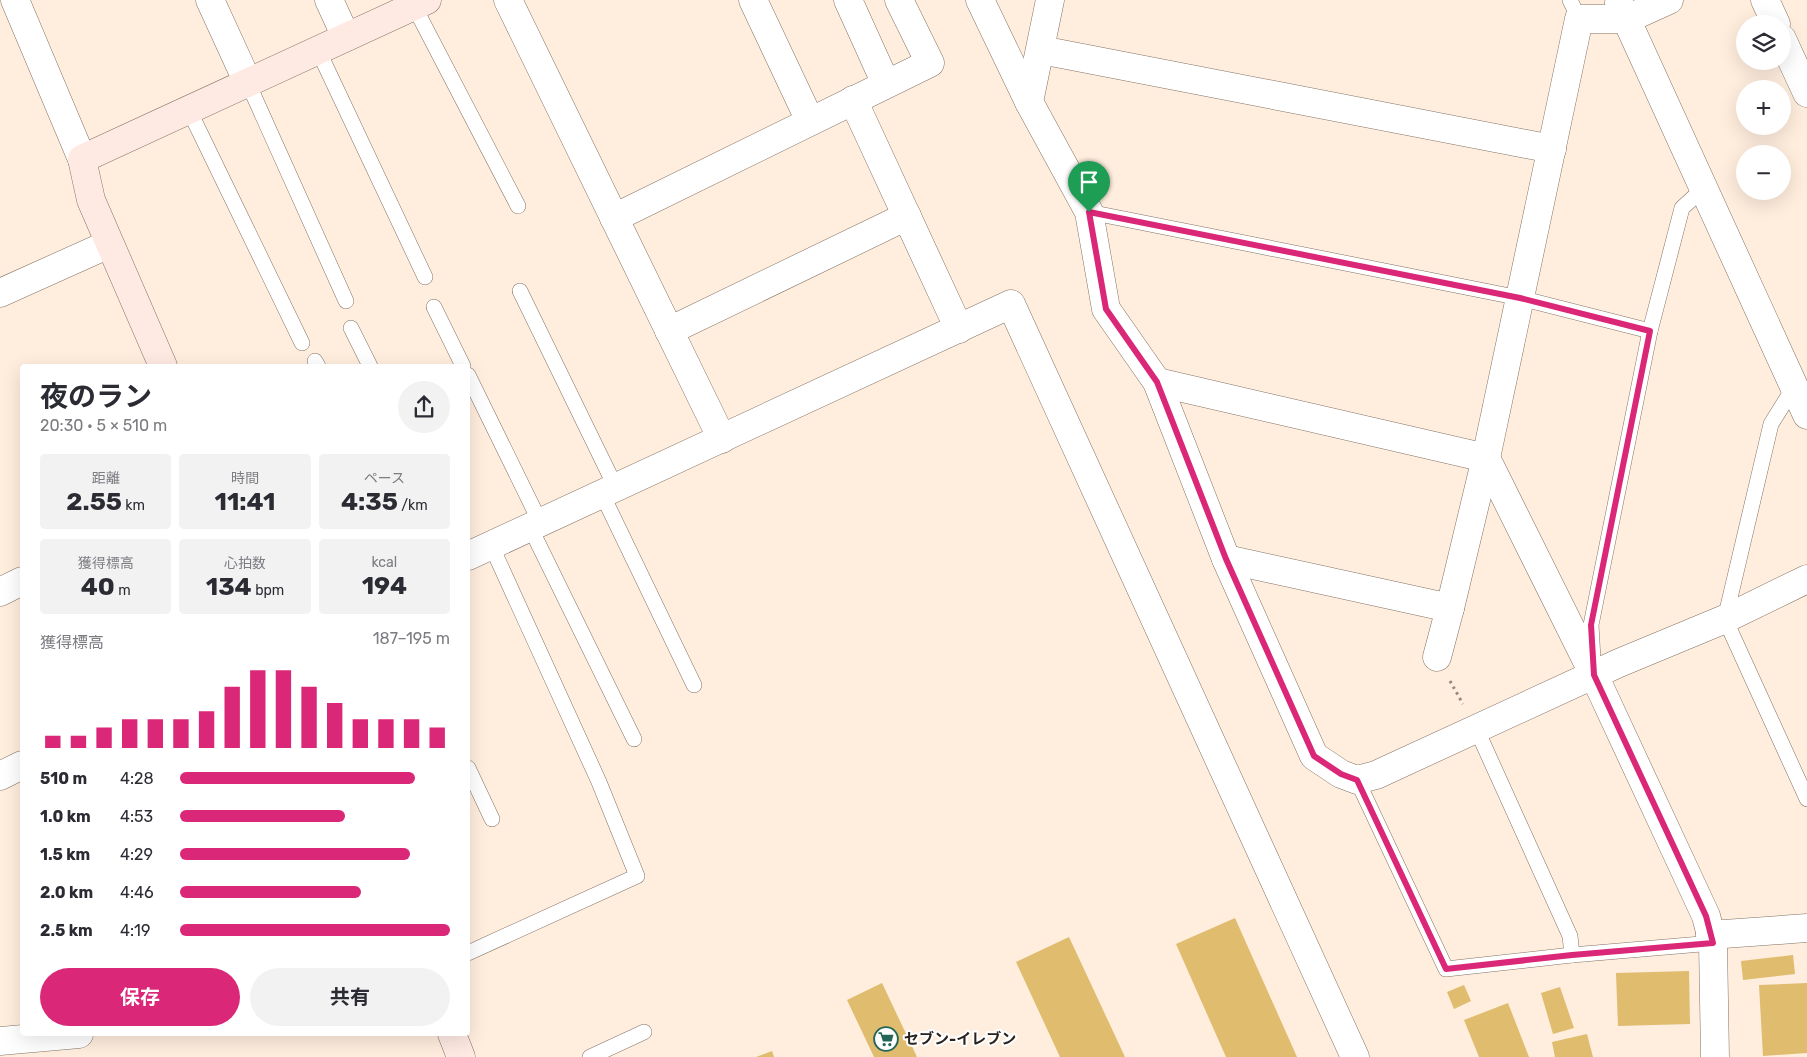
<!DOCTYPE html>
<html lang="ja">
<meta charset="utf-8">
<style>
body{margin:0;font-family:Rubik,"Noto Sans JP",sans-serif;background:#f2f2f3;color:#2b2b33;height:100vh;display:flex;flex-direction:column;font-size:19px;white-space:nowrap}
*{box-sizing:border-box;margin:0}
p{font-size:16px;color:#7c7c81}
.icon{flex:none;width:28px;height:28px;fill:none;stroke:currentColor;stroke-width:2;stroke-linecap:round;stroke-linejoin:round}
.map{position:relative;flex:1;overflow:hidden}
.drawer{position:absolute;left:20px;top:364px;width:450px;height:672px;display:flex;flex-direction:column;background:#fff;border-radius:5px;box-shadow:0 5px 20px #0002}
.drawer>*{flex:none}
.buttons{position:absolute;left:1736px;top:15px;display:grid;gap:10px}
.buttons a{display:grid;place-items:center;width:55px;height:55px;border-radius:50%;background:#fff;box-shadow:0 5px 20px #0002;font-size:25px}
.pin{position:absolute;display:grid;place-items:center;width:42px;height:42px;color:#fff;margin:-51px -21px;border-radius:50% 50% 50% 0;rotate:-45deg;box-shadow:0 0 5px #0007}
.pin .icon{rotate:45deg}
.round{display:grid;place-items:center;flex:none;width:52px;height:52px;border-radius:26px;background:#f2f2f3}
.summary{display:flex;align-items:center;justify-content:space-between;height:85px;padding:0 20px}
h1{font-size:28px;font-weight:700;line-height:38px}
.figures{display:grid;grid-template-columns:repeat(3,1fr);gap:8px;height:85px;padding:5px 20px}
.figures div{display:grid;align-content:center;border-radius:5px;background:#f2f2f3;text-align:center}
.figures b{font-size:25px;font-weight:700}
.figures small{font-size:14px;font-weight:400}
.figures p{font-size:14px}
.chart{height:140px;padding:10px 20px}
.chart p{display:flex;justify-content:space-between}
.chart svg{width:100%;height:90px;margin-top:5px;stroke:#db2777;stroke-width:6}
.button{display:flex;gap:10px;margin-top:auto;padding:10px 20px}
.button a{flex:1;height:58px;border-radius:30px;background:#db2777;color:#fff;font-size:20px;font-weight:700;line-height:58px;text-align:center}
.button a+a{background:#f2f2f3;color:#2b2b33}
ul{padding:0 20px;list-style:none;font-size:16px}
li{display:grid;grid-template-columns:80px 60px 1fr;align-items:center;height:38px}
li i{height:12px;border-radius:6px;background:#db2777}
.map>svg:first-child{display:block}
.building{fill:#dfbc6e}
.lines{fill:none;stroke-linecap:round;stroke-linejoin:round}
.lane-casing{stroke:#837365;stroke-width:16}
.street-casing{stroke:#837365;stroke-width:29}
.secondary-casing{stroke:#837365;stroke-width:29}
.path{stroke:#96897e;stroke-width:3;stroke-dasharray:2.5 4;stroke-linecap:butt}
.lane{stroke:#fff;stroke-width:15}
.street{stroke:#fff;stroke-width:28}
.secondary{stroke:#feeae3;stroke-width:28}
.route-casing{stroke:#fff;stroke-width:10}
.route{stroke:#db2777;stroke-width:6}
.labels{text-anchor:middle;stroke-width:4;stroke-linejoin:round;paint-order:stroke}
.poi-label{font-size:15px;font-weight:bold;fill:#29221d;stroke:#fff;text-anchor:start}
</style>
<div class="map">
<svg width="1807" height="1057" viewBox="0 0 1807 1057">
<rect width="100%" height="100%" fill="#ffeddd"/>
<g class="building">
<polygon points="1235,918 1297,1057 1226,1057 1176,944"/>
<polygon points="1069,937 1125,1057 1060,1057 1016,962"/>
<polygon points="1793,955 1795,974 1743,980 1741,961"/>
<polygon points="1689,971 1690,1024 1618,1026 1616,973"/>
<polygon points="882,983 917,1057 874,1057 847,1000"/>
<polygon points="1807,983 1807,1053 1763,1056 1759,985"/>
<polygon points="1464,985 1471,1001 1454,1009 1447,992"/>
<polygon points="1560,987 1574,1028 1553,1034 1541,993"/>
<polygon points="1508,1003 1529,1057 1479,1057 1464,1020"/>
<polygon points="1587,1034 1593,1057 1555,1057 1552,1042"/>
<polygon points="772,1051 774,1057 756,1057"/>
</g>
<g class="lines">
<g class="lane-casing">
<g id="lane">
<polyline points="1570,0 1579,19"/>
<polyline points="414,6 518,206"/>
<polyline points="318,50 425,277"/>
<polyline points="248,83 346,301"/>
<polyline points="189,110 302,343"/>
<polyline points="1089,212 1520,298 1650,331"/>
<polyline points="520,291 616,488"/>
<polyline points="434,307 463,366"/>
<polyline points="351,328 370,366"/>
<polyline points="315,361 318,366"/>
<polyline points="468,375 540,522"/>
<polyline points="1794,387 1771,424 1725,619 1807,799"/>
<polyline points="602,494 694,685"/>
<polyline points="530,527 634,739"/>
<polyline points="1593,659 1591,625 1650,331 1682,208 1704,188"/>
<polyline points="1476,728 1570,936 1572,955"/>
<polyline points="468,768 492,819"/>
<polyline points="1357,780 1446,969 1572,955 1713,943"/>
<polyline points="468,953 637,876 599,782 491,545"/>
<polyline points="590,1057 644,1032"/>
</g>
</g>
<g class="street-casing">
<g id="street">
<polyline points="15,0 82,159"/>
<polyline points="210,0 248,83"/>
<polyline points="329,0 346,37"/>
<polyline points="508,0 722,439"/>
<polyline points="753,0 810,121"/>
<polyline points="848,0 886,84"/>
<polyline points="980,0 1029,102"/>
<polyline points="1050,0 1029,102 1089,212 1106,309 1157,382 1226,559 1314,756 1341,774 1357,780 1376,775 1619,663 1725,619 1807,579"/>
<polyline points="1765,0 1776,24"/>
<polyline points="1619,3 1807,415"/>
<polyline points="1782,39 1807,93"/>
<polyline points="1041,50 1552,149"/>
<polyline points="853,100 959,329"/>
<polyline points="614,218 930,63 899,0"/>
<polyline points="0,293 109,244"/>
<polyline points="669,331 907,216"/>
<polyline points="1157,382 1486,458"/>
<polyline points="1486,458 1594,675 1706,916 1713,943 1715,1057"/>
<polyline points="468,556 1011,304 1355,1057"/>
<polyline points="1226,559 1450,608 1486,458 1579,19 1627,19 1669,0"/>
<polyline points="0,592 22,581"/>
<polyline points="1437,657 1450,608"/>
<polyline points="0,776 22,765"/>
<polyline points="1710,935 1807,928"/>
<polyline points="0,1041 79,1034"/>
</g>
</g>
<g class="secondary-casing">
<g id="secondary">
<polyline points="163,366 91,200 82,159 427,0"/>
<polyline points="452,1034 461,1057"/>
</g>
</g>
<polyline class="path" points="1450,681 1463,704"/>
<use href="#lane" class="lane"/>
<use href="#street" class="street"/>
<use href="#secondary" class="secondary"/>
</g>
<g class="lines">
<g class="route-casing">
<polygon id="route" points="1089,212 1520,298 1650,331 1591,625 1594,675 1706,916 1713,943 1572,955 1446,969 1357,780 1341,774 1314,756 1226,559 1157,382 1106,309"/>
</g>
<use href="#route" class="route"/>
</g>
<defs>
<g id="supermarket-ring" transform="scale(1.25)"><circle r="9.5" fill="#fff" stroke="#226657" stroke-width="1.5"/><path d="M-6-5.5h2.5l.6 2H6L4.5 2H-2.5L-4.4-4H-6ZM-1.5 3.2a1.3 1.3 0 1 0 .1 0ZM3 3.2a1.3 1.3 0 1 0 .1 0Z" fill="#226657"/></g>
</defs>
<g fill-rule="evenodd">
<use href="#supermarket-ring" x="886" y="1039"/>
</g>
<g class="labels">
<g class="poi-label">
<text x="904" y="1044">セブン-イレブン</text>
</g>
</g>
</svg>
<div class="buttons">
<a><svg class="icon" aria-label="layers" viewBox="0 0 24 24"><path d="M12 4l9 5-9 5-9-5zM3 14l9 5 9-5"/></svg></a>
<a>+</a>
<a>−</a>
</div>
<div class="pin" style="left:1089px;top:212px;background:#1e9e55"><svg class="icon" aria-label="arrive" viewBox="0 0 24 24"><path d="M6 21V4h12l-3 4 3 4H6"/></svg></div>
<section class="drawer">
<div class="summary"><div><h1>夜のラン</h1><p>20:30 · 5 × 510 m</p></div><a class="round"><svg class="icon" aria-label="share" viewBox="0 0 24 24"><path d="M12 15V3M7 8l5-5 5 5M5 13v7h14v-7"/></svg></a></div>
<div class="figures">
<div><p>距離</p><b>2.55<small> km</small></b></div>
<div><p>時間</p><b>11:41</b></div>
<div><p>ペース</p><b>4:35<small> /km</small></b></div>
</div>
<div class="figures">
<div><p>獲得標高</p><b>40<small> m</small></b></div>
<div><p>心拍数</p><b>134<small> bpm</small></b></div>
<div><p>kcal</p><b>194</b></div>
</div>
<div class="chart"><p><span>獲得標高</span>187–195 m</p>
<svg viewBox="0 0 160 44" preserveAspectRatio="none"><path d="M5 44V38M15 44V38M25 44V34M35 44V30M45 44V30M55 44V30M65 44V26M75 44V14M85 44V6M95 44V6M105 44V14M115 44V22M125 44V30M135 44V30M145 44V30M155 44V34"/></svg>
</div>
<ul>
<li><b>510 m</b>4:28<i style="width:87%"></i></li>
<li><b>1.0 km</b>4:53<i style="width:61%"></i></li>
<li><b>1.5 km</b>4:29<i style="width:85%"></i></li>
<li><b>2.0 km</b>4:46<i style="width:67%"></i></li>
<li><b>2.5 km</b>4:19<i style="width:100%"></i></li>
</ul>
<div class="button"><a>保存</a><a>共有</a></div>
</section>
</div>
